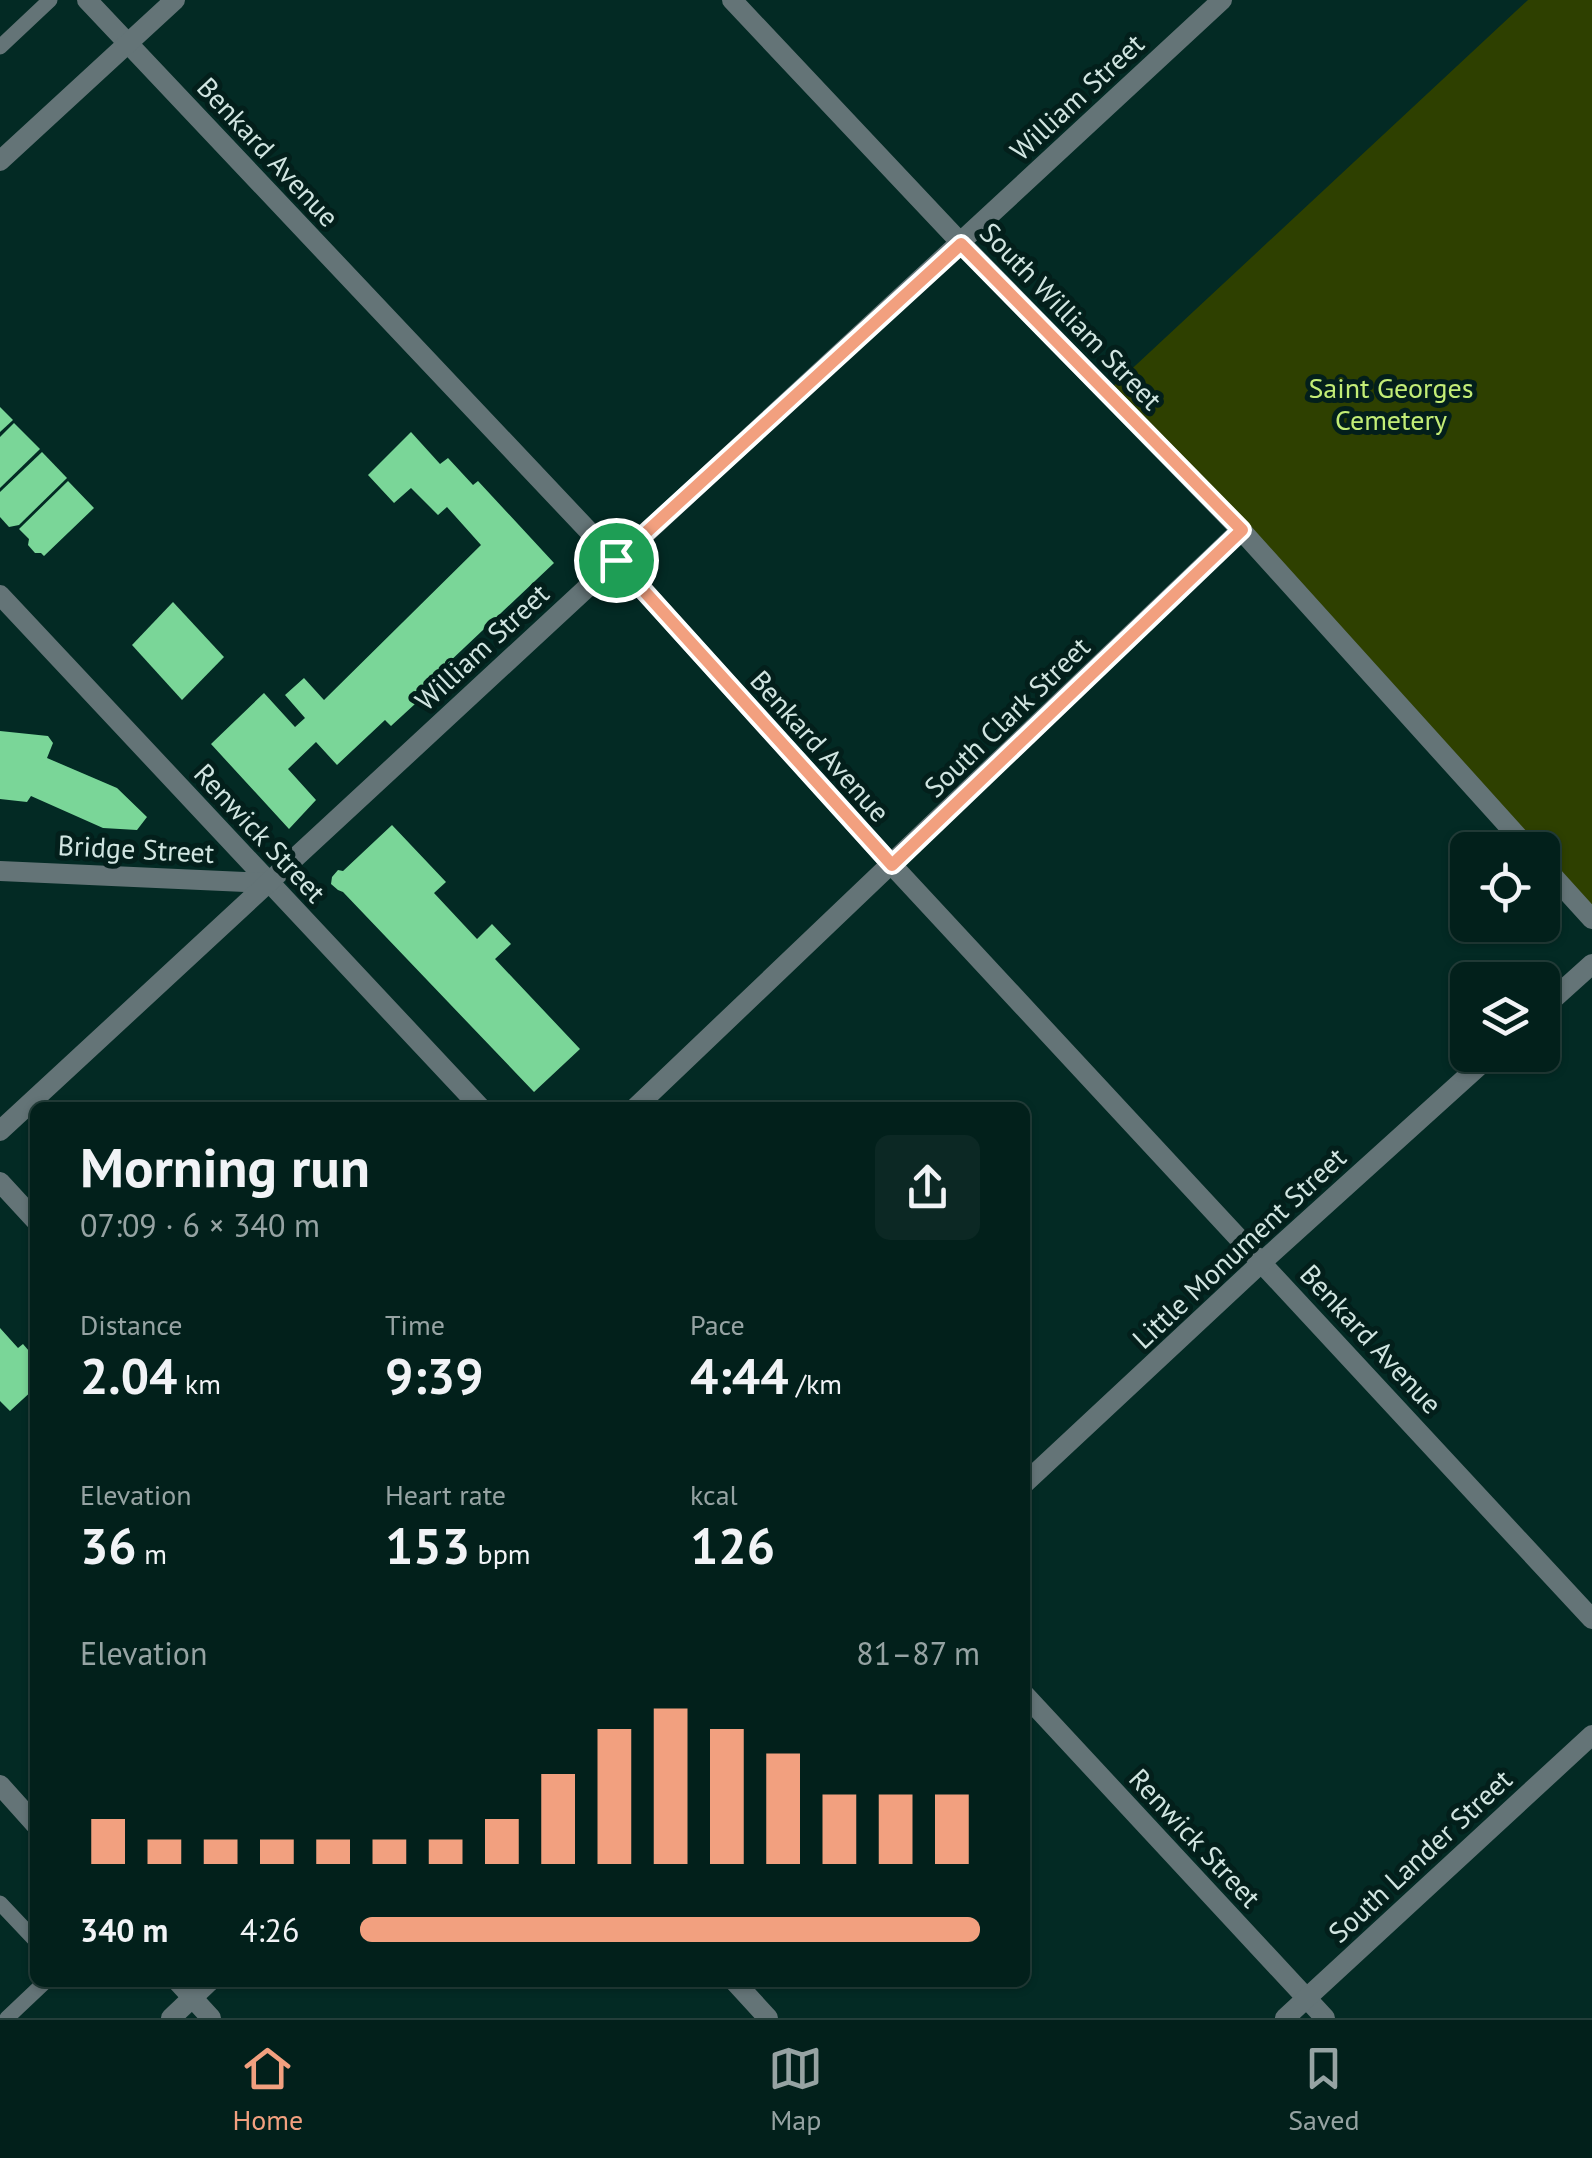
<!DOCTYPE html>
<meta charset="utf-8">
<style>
body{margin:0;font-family:"PT Sans",sans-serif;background:#0c2824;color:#f1f3f6;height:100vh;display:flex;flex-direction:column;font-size:38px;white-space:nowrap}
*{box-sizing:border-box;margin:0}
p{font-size:32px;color:#96a3a3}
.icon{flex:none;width:55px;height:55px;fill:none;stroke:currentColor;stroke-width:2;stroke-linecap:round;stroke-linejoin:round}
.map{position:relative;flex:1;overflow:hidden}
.details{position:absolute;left:30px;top:1102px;width:1000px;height:885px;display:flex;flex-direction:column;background:#02201b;border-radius:15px;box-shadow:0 2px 8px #0004,0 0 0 2px #233e3a}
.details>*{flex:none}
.tools{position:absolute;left:1450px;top:832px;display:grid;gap:20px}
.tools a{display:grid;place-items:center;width:110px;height:110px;border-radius:15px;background:#02201b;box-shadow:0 2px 8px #0004,0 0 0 2px #233e3a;font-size:50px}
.pin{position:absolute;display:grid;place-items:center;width:85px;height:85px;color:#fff;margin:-42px;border:5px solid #fff;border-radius:50%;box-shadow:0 2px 10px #0007}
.round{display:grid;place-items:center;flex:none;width:105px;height:105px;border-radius:15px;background:#0c2824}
.overview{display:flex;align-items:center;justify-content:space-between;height:170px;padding:0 50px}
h1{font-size:55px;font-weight:800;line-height:75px}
.figures{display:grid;grid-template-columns:repeat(3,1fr);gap:15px;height:170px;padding:10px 50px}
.figures div{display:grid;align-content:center}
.figures b{font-size:50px;font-weight:800}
.figures small{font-size:28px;font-weight:400}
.figures p{font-size:28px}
.chart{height:280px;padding:20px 50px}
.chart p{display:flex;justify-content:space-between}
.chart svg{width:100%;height:180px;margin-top:10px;stroke:#f2a07f;stroke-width:6}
ul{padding:0 50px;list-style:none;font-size:32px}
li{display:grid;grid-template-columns:160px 120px 1fr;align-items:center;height:75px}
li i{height:25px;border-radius:12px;background:#f2a07f}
.tabs{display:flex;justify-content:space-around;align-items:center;height:140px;border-top:2px solid #233e3a;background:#02201b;font-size:28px;color:#96a3a3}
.tabs a{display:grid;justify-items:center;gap:5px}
.tabs .on{color:#f2a07f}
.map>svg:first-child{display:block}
.green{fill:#2e4000}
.building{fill:#7ad698}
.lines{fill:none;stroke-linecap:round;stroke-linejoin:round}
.service{stroke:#647477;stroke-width:15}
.minor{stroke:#647477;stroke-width:20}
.route-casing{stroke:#fff;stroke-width:20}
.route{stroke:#f2a07f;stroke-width:12}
.labels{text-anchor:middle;stroke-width:10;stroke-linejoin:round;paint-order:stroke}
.street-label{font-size:28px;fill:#d1e5e1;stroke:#031f1b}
.park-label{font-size:28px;fill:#c3ed76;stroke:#031f1b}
</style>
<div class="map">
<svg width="1592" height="2018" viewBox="0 0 1592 2018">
<rect width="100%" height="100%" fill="#032a24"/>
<polygon class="green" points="1528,0 1592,0 1592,920 1543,866 1542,850 1528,850 1107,392"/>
<g class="building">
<polygon points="0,407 13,420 0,432"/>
<polygon points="14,423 40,449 0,488 0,437"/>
<polygon points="411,432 440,464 448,458 473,485 478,481 554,563 410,699 415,704 391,726 385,720 337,765 316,742 288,769 316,800 289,829 211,744 264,693 295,727 305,718 285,695 304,678 324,700 481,545 447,507 438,515 411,488 394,503 368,475"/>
<polygon points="42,452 67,478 19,525 9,527 0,517 0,492"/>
<polygon points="68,481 94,508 44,556 41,553 35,553 28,545 29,539 19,529"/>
<polygon points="173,602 224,657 182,700 132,645"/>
<polygon points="0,731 48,736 53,743 47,758 117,788 147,817 137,830 103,828 31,796 27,802 0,799"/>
<polygon points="392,825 446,882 434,893 477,939 492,924 511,944 495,959 580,1049 534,1092 343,892 338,890 331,884 332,877 338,870 343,871"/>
<polygon points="0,1328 18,1348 23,1344 35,1358 35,1388 10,1411 0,1401"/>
</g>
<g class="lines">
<g class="service">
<polyline points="0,47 50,0"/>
<polyline points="0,1903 35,1940"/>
<polyline points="7,2018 45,1982"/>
</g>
<g class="minor">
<polyline points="87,0 616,560 892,865 1592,1619"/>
<polyline points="732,0 961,243 1241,530 1530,850"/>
<polyline points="0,161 175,0"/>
<polyline points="0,595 481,1108"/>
<polyline points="1542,864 1592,919"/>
<polyline points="0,871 269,883"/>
<polyline points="1542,1009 1592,964"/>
<polyline points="635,1108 1241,530"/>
<polyline points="0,1131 1222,0"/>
<polyline points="0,1182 35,1220"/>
<polyline points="1025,1483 1262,1262 1491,1055"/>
<polyline points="1025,1695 1325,2018"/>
<polyline points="0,1785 35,1824"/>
<polyline points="178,1982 211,2018"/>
<polyline points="735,1982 768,2018"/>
<polyline points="171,2018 209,1982"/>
<polyline points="1285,2018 1592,1735"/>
</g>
</g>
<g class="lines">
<g class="route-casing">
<polygon id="route" points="961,244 1242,530 892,865 616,560"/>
</g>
<use href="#route" class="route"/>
</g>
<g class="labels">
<g class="street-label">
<text transform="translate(1077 97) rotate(-43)" y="10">William Street</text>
<text transform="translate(268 152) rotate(47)" y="10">Benkard Avenue</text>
<text transform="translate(1071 316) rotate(46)" y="10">South William Street</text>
<text transform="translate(482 647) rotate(-43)" y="10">William Street</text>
<text transform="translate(1007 717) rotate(-44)" y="10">South Clark Street</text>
<text transform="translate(820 746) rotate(48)" y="10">Benkard Avenue</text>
<text transform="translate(260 833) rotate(47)" y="10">Renwick Street</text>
<text transform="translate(136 849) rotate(3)" y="10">Bridge Street</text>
<text transform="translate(1239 1248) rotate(-43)" y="10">Little Monument Street</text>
<text transform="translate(1371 1339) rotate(47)" y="10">Benkard Avenue</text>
<text transform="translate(1195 1838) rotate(47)" y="10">Renwick Street</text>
<text transform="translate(1420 1856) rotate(-43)" y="10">South Lander Street</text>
</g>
<g class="park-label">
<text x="1391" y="398">Saint Georges<tspan x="1391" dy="32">Cemetery</tspan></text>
</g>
</g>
</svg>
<div class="tools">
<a><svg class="icon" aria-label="locate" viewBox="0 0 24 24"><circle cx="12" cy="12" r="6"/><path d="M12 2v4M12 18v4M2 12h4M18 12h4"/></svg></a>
<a><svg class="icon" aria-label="layers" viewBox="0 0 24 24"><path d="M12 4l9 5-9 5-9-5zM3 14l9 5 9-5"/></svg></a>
</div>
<div class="pin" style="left:616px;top:560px;background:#1e9e55"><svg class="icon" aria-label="arrive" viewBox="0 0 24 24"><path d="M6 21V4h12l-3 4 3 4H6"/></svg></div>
<section class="details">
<div class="overview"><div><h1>Morning run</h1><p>07:09 · 6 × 340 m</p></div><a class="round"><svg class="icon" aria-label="share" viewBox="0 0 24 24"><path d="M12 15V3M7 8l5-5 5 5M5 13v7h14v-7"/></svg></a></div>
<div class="figures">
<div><p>Distance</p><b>2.04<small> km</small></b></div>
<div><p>Time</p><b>9:39</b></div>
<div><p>Pace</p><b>4:44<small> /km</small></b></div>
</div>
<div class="figures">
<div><p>Elevation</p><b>36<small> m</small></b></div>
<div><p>Heart rate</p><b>153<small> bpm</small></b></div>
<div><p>kcal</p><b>126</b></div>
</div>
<div class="chart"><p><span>Elevation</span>81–87 m</p>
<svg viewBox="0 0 160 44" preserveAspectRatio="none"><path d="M5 44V33M15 44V38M25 44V38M35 44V38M45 44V38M55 44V38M65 44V38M75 44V33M85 44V22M95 44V11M105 44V6M115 44V11M125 44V17M135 44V27M145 44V27M155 44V27"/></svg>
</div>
<ul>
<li><b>340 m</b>4:26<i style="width:100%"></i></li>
</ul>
</section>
</div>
<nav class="tabs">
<a class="on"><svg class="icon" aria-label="home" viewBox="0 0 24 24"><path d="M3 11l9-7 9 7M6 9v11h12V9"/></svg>Home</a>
<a><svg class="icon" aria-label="map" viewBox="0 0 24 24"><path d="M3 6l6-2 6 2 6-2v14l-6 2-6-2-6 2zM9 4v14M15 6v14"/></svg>Map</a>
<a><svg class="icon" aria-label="saved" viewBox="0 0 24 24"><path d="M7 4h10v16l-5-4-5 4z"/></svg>Saved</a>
</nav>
